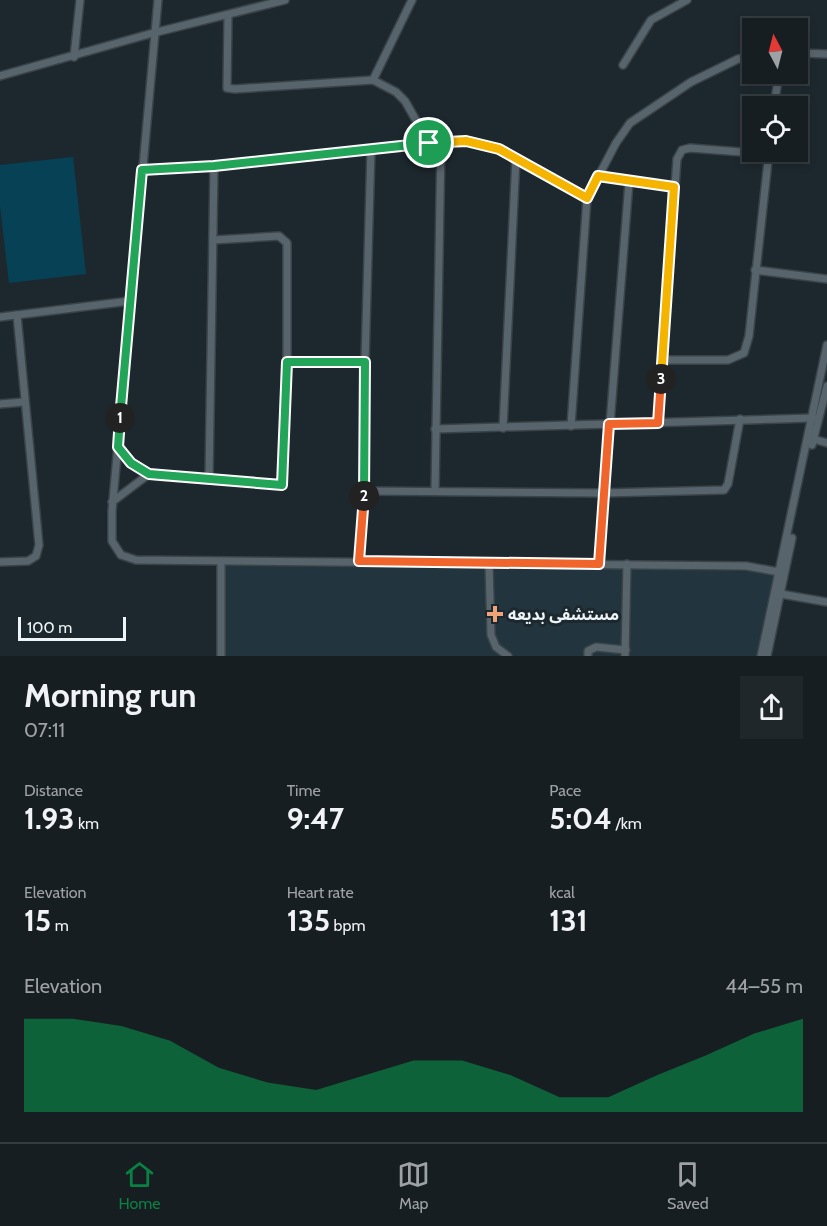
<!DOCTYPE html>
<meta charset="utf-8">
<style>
body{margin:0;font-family:Cabin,"Noto Sans Arabic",sans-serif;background:#1f272a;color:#f1f3f6;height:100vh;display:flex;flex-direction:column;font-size:22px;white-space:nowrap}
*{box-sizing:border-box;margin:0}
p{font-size:20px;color:#9ea2a5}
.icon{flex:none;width:33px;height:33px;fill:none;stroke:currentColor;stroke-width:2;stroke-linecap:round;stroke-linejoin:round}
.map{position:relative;height:656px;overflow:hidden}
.panel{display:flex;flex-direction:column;background:#161e22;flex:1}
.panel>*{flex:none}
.needle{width:39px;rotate:353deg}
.controls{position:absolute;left:742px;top:18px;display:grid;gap:12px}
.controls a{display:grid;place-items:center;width:66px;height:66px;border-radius:0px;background:#161e22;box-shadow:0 3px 9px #0003,0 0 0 2px #353c40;font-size:30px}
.scale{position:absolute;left:18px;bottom:15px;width:108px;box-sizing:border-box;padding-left:6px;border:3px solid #edf5f8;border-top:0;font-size:16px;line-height:21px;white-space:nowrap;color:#edf5f8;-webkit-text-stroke:4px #1d282e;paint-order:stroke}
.pin{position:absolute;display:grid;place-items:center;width:51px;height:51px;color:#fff;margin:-26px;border:3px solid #fff;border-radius:50%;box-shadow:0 2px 6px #0007}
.km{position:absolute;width:30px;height:30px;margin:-15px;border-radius:50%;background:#222;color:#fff;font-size:16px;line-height:30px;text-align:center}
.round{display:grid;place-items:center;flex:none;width:63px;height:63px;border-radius:0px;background:#1f272a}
.headline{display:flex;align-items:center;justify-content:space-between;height:102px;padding:0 24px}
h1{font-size:33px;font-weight:800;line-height:45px}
.figures{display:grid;grid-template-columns:repeat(3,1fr);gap:9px;height:102px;padding:6px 24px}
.figures div{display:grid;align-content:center}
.figures b{font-size:30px;font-weight:800}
.figures small{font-size:16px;font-weight:400}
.figures p{font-size:16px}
.chart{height:168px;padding:12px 24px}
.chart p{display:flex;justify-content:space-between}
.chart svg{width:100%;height:108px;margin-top:6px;fill:#0b8043;opacity:.7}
.tabs{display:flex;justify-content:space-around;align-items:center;height:84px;border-top:2px solid #353c40;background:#161e22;font-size:16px;color:#9ea2a5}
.tabs a{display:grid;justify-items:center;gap:3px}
.tabs .current{color:#0b8043}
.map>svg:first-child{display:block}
.built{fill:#22353e}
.green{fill:#074156}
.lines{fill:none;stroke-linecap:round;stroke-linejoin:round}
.minor-casing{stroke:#3a4348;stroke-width:10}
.minor{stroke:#57646b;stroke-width:7}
.split-1-casing{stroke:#fff;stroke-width:12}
.split-2-casing{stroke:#fff;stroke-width:12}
.split-3-casing{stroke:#fff;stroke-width:12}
.split-4-casing{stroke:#fff;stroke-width:12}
.split-1{stroke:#22a559;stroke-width:8}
.split-2{stroke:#22a559;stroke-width:8}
.split-3{stroke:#f0652b;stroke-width:8}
.split-4{stroke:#f5b400;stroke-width:8}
.poi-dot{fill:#efa378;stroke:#1d282e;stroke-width:2}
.labels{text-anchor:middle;stroke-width:6;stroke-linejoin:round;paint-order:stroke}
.poi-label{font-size:16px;font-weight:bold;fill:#edf5f8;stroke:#1d282e;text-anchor:start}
</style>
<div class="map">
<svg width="827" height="656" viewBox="0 0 827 656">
<rect width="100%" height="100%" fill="#1d282e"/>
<polygon class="built" points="221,561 779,572 760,656 221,656"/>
<polygon class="green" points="73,157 86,274 9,283 0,206 0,165"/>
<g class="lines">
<g class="minor-casing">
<g id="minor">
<polyline points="158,0 112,511 112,541 121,555 136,560 746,566 779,572 783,576"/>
<polyline points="228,16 227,88 235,89 373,80 396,92 405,101 429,143"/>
<polyline points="798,53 827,54"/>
<polyline points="74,57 80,0"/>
<polyline points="623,65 651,20 687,0"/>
<polyline points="0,76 153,33 285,0"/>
<polyline points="373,80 412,0"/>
<polyline points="774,106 779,74"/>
<polyline points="142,170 214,166 429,143 466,141 499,149 587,198"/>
<polyline points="598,176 674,187"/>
<polyline points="755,270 827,279"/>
<polyline points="0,317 130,301"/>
<polyline points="662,360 728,360 744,353 749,336 769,152"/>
<polyline points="287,362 365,362"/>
<polyline points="0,404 24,402"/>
<polyline points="658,423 677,159 682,150 690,148 768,154"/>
<polyline points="571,426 587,198 616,143 630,123 691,82 738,59 753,56"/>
<polyline points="503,428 516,158"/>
<polyline points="435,429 813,418"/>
<polyline points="813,439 827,443"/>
<polyline points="812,445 827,386"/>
<polyline points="118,447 136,467 156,476 282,485 287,362 287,243 279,236 213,240"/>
<polyline points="209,479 214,166"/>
<polyline points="365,491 603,493 724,490 728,484 740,419"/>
<polyline points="435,491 441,142"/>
<polyline points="112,502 149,474"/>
<polyline points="359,561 365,491 365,362 371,149"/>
<polyline points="0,562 28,561 36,556 39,545 17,315"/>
<polyline points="599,564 629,182"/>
<polyline points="489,565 491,635 496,647 508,656"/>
<polyline points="781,594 827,602"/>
<polyline points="221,656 221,561"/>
<polyline points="588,656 588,651 596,647 626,650"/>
<polyline points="625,656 627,564"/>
<polyline points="761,656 827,345"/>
<polyline points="767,656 792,538"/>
</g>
</g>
<use href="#minor" class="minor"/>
</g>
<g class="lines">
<g class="split-1-casing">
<polyline id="split-1" points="120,418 142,170 214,166 429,143"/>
</g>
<g class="split-2-casing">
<polyline id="split-2" points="120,418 118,447 131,463 149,474 282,485 287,362 365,362 364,496"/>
</g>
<g class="split-3-casing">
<polyline id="split-3" points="364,496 359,561 599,564 609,424 658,423 661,379"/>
</g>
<g class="split-4-casing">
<polyline id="split-4" points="429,143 466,141 499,149 587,198 598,176 674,187 661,379"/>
</g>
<use href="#split-1" class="split-1"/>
<use href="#split-2" class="split-2"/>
<use href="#split-3" class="split-3"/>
<use href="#split-4" class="split-4"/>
</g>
<path class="poi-dot" d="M492 605h6v6h6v6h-6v6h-6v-6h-6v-6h6z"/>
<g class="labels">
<g class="poi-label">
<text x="508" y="620">مستشفى بديعه</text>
</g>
</g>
</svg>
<div class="controls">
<a><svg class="needle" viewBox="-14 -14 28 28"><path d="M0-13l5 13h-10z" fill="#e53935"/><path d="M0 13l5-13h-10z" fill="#9ea2a5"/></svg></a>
<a><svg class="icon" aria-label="locate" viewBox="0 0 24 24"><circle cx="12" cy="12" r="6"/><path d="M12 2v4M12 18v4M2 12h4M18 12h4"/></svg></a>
</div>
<div class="scale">100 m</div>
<div class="pin" style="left:429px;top:143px;background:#1e9e55"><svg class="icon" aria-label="arrive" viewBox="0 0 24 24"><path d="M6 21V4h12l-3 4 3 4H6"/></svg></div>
<b class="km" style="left:120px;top:418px">1</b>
<b class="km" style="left:364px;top:496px">2</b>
<b class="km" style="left:661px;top:379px">3</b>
</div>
<section class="panel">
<div class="headline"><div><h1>Morning run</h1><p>07:11</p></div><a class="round"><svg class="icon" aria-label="share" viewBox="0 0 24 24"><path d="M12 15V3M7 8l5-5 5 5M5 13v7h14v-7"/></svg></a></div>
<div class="figures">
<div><p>Distance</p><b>1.93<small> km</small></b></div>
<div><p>Time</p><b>9:47</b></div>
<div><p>Pace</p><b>5:04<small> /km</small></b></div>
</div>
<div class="figures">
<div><p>Elevation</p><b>15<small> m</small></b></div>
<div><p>Heart rate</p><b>135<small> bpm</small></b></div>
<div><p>kcal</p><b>131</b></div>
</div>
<div class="chart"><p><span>Elevation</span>44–55 m</p>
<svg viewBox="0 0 160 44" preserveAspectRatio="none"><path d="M0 44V6L10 6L20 9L30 15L40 26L50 32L60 35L70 29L80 23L90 23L100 29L110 38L120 38L130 29L140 21L150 12L160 6V44z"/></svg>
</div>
</section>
<nav class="tabs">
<a class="current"><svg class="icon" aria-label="home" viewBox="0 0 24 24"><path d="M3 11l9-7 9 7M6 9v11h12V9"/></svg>Home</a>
<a><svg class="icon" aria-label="map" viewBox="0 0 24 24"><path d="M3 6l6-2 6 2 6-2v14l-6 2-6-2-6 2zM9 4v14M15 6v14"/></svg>Map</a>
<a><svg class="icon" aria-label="saved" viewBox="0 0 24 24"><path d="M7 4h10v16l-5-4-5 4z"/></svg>Saved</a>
</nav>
